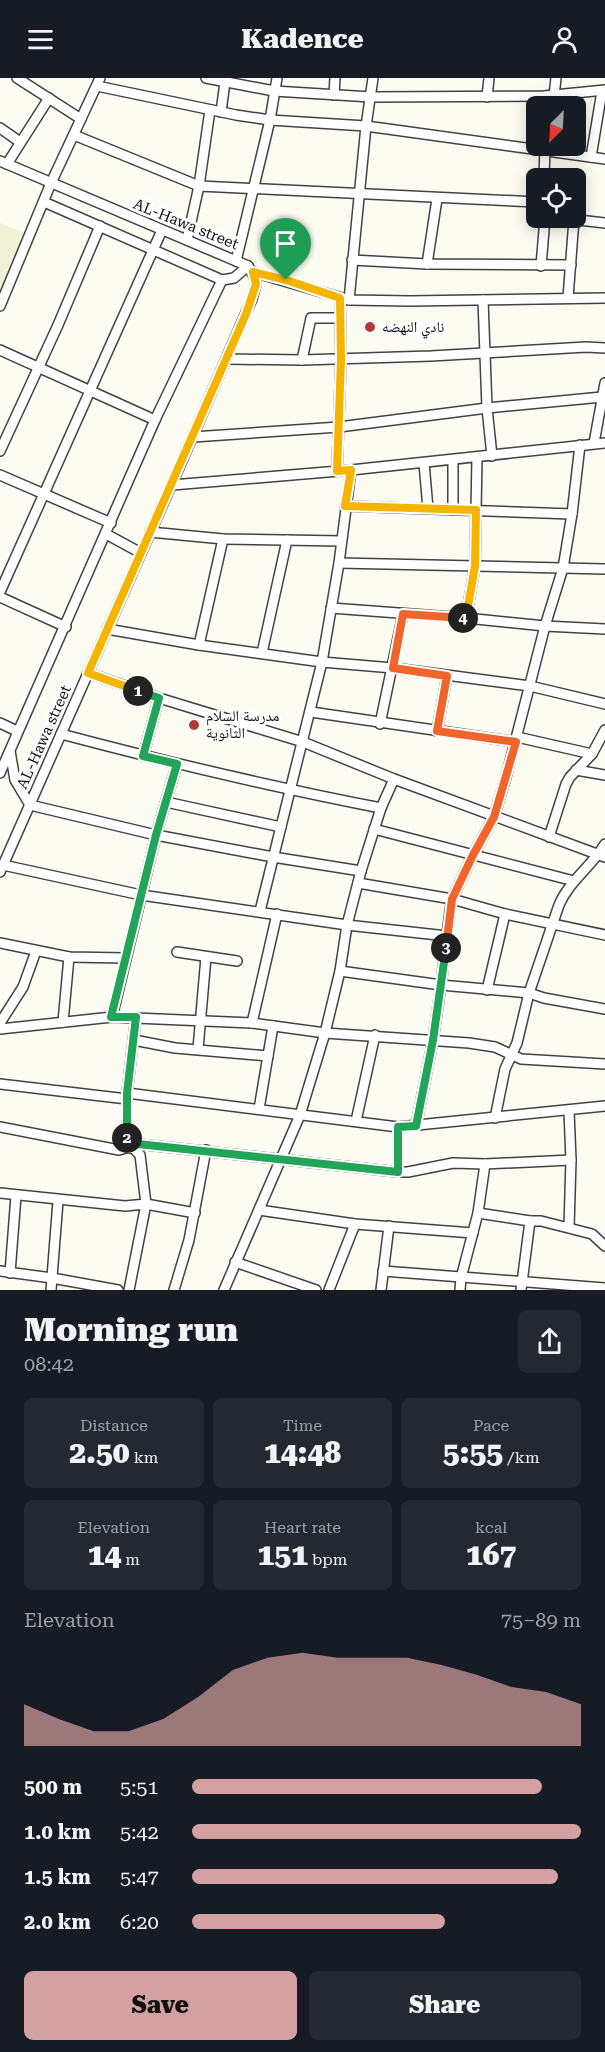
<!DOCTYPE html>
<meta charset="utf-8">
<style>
body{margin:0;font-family:"Roboto Serif","Noto Naskh Arabic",serif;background:#242831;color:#f1f3f6;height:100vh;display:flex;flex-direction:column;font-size:22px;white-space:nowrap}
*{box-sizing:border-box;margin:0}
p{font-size:20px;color:#9ea1a6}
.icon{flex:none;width:33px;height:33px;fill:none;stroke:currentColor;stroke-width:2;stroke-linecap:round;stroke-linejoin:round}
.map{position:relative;height:1212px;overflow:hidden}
.drawer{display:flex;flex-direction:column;background:#171b24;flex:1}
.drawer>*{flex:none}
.needle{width:39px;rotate:204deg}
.controls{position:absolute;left:526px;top:18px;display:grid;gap:12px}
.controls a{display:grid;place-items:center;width:60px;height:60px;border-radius:9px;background:#171b24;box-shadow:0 3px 15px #0003;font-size:30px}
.pin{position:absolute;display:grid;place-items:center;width:51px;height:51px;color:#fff;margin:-62px -26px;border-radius:50% 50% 50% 0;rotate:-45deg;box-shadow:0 0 6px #0007}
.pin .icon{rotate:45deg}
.km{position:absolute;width:30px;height:30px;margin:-15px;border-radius:50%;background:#222;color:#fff;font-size:16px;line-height:30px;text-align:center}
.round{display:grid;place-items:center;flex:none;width:63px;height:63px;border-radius:9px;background:#242831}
.overview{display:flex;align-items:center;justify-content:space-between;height:102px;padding:0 24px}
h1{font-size:33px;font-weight:800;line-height:45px}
.stats{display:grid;grid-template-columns:repeat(3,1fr);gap:9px;height:102px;padding:6px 24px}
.stats div{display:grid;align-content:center;border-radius:9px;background:#242831;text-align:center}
.stats b{font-size:30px;font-weight:800}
.stats small{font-size:16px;font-weight:400}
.stats p{font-size:16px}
.chart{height:168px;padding:12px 24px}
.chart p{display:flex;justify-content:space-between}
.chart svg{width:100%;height:108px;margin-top:6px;fill:#d3a1a1;opacity:.7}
.cta{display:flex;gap:12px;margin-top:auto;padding:12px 24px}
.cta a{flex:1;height:69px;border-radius:9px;background:#d3a1a1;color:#111;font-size:24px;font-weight:800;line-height:69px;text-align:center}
.cta a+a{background:#242831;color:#f1f3f6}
ul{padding:0 24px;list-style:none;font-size:20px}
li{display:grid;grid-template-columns:96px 72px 1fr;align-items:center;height:45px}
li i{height:15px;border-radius:8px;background:#d3a1a1}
header{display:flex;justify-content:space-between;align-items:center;height:78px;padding:0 24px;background:#171b24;font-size:27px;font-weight:800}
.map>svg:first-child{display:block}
.farmland{fill:#f1f1d5}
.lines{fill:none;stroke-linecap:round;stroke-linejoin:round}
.minor-casing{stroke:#424242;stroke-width:12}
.minor{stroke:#fff;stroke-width:9}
.split-1-casing{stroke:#fff;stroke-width:12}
.split-2-casing{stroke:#fff;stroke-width:12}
.split-3-casing{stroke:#fff;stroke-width:12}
.split-4-casing{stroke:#fff;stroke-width:12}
.split-5-casing{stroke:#fff;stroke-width:12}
.split-1{stroke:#f5b400;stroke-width:8}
.split-2{stroke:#22a559;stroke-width:8}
.split-3{stroke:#22a559;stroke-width:8}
.split-4{stroke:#f0652b;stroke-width:8}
.split-5{stroke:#f5b400;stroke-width:8}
.poi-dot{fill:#ae3d39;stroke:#fff;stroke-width:2}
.labels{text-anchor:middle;stroke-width:6;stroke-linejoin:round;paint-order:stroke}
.street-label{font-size:15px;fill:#0f0f0f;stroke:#fff}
.poi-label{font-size:15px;fill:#0f0f0f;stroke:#fff;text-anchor:start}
</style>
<header><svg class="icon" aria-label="menu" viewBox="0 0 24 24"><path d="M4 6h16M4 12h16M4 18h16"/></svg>Kadence<svg class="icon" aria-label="person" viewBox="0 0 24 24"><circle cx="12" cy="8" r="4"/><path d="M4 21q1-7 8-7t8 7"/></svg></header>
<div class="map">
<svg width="605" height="1212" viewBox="0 0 605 1212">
<rect width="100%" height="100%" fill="#fdfcf3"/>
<polygon class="farmland" points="0,145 30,157 0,228"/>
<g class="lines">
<g class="minor-casing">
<g id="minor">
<polyline points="17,0 81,41"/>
<polyline points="206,0 274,13 371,19 544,18 605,12"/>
<polyline points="97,8 236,37 270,42 366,48 605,81"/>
<polyline points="334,17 335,0"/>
<polyline points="554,18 556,0"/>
<polyline points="487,19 489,0"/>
<polyline points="221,34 225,4"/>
<polyline points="0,50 20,64"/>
<polyline points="74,57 199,108 537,124"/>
<polyline points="591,79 602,13"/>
<polyline points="0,83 248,188 255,200 256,206 252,221 181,385 0,794"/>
<polyline points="7,86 49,20"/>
<polyline points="544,100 545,68"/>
<polyline points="44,124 222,202 234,200 248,188"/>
<polyline points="561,140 605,145"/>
<polyline points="187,162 199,108 210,32"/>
<polyline points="352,182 427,186 571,187"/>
<polyline points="236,183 270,42 277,0"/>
<polyline points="427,186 437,121"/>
<polyline points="541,188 545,140"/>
<polyline points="253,194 349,222 410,223 605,220"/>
<polyline points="568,220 574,141"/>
<polyline points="349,222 366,48 373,0"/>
<polyline points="483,222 487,330 492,378"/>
<polyline points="0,228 51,105 100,0"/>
<polyline points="0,272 155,342"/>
<polyline points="227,281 302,282 431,278 586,269 605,270"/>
<polyline points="302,282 311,240 339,240"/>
<polyline points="193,359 339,349 487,330 602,319"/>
<polyline points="594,365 605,305"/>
<polyline points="0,373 58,247 100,148"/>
<polyline points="453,382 453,432"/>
<polyline points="424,385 428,431"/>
<polyline points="337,393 341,281 340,220"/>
<polyline points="0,397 111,445"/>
<polyline points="172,407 351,392 605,365"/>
<polyline points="345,428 572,436"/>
<polyline points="150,454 223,461 341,463"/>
<polyline points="106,456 141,475"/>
<polyline points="339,485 605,491"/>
<polyline points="0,514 162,152"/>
<polyline points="0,519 66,549"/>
<polyline points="331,530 466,540 545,548 605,551"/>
<polyline points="466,540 475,488 477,379"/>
<polyline points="107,551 199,567 322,584 393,590 530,608 605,626"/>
<polyline points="199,567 223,461"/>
<polyline points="262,575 287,462"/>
<polyline points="88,595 159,620 303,664 394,701 605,779"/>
<polyline points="311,634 516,664"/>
<polyline points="0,645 17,653"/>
<polyline points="380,646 403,536"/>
<polyline points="437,653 447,598"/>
<path d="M 61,656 C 167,684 273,709 381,730"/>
<polyline points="517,659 592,676"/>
<polyline points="10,673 15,702 30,727 156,757 273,779 361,793"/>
<polyline points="143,678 159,620"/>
<polyline points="576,692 605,697"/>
<polyline points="0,695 155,342 222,202"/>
<polyline points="166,724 281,749"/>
<polyline points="374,751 574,803"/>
<polyline points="549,759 566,706 570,699 592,676 605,652"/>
<polyline points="3,787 141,817 347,847 447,858"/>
<polyline points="358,805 452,821 505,836 605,857"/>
<polyline points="260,833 322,584 339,485 351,392"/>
<polyline points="0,865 69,879 125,880"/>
<polyline points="177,874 237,883"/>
<polyline points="340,893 441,907 529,915 544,920 605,931"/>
<polyline points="487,912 505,836"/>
<polyline points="112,939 156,757 177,686"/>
<polyline points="63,944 69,879"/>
<polyline points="0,945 23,909 36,873"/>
<polyline points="252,945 277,836"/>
<polyline points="0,951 112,939 252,945 325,955 469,965 495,969 521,981 605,986"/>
<polyline points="134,962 175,970 268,978"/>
<polyline points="198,971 206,879"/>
<polyline points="0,1006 127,1021"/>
<polyline points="127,1015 398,1049 605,1028"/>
<polyline points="259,1031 273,948"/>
<path d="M 495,1040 L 505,991 L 517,965 L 529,915 L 559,827 C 569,803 592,788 605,766"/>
<polyline points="356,1043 375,957"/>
<polyline points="416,1048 433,962 441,907 450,833 452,821 473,777 494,739 506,699 545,548 563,490 572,436 580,367"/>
<polyline points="0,1049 119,1072 138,1066 398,1094 408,1094 453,1085 485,1086 571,1082"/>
<polyline points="398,1049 398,1094"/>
<polyline points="0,1115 125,1128 146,1126 195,1135"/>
<polyline points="259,1132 355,1146 473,1155"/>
<polyline points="478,1135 530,1143"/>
<polyline points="569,1149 571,1082 569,1033"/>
<polyline points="235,1184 316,1212"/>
<polyline points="0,1193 52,1200 118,1212"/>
<polyline points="383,1193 605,1210"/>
<polyline points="10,1195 16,1118"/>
<polyline points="51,1212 58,1123"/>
<polyline points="129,1212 146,1126 140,1077 134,1071 127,1069 127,1015 136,939"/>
<polyline points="174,1212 189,1162 206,1072"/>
<polyline points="224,1212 300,1037 325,955 340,893 347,847 361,793 381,730 394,701"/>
<polyline points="329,1212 355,1146"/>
<polyline points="381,1212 389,1148"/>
<polyline points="460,1212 461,1200 478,1135 485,1086"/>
<polyline points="521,1212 530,1143 541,1143 592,1156 605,1168"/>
</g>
</g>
<use href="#minor" class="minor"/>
</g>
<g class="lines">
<g class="split-1-casing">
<polyline id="split-1" points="138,613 88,595 246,236 256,206 253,194 286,202"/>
</g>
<g class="split-2-casing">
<polyline id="split-2" points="127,1060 127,1015 136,939 111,939 156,757 177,686 143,678 159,620 138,613"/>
</g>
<g class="split-3-casing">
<polyline id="split-3" points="127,1060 127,1069 138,1066 398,1094 398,1049 416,1048 433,962 446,870"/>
</g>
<g class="split-4-casing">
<polyline id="split-4" points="446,870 452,821 473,777 494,739 516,664 437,653 447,598 393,590 403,536 463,540"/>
</g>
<g class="split-5-casing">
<polyline id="split-5" points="286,202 340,220 341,281 337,393 351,392 345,428 476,432 475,488 466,540 463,540"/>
</g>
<use href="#split-1" class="split-1"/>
<use href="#split-2" class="split-2"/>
<use href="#split-3" class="split-3"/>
<use href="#split-4" class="split-4"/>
<use href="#split-5" class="split-5"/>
</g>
<g class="poi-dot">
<circle cx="370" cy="249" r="6"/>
<circle cx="194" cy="647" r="6"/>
</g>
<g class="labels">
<g class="street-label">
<text transform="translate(186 146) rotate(22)" y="5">AL-Hawa street</text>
<text transform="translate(44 659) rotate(-66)" y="5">AL-Hawa street</text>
</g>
<g class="poi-label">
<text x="382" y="254">نادي النهضه</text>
<text x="206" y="643">مدرسة السلام<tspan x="206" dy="17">الثانوية</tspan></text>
</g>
</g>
</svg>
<div class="controls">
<a><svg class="needle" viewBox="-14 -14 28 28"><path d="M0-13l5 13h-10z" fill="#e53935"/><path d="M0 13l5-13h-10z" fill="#9ea1a6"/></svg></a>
<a><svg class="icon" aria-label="locate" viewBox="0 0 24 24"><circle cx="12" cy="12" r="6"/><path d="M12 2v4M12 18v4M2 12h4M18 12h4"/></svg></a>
</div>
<div class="pin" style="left:286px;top:202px;background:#1e9e55"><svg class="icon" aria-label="arrive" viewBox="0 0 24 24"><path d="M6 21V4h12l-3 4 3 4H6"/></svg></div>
<b class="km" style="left:138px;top:613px">1</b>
<b class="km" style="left:127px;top:1060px">2</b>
<b class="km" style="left:446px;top:870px">3</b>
<b class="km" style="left:463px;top:540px">4</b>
</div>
<section class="drawer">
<div class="overview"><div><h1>Morning run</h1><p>08:42</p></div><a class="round"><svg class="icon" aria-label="share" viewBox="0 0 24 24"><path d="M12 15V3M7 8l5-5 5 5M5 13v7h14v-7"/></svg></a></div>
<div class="stats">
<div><p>Distance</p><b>2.50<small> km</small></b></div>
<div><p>Time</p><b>14:48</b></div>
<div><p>Pace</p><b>5:55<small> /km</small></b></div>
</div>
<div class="stats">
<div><p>Elevation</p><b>14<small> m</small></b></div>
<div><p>Heart rate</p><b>151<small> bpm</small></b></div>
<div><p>kcal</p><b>167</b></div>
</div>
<div class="chart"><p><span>Elevation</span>75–89 m</p>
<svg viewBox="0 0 160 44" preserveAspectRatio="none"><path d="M0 44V27L10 33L20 38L30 38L40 33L50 24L60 13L70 8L80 6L90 8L100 8L110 8L120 11L130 15L140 20L150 22L160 27V44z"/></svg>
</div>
<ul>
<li><b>500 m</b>5:51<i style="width:90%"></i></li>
<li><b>1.0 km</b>5:42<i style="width:100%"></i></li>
<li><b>1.5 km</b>5:47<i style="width:94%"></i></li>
<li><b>2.0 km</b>6:20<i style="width:65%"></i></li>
</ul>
<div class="cta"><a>Save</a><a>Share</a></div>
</section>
